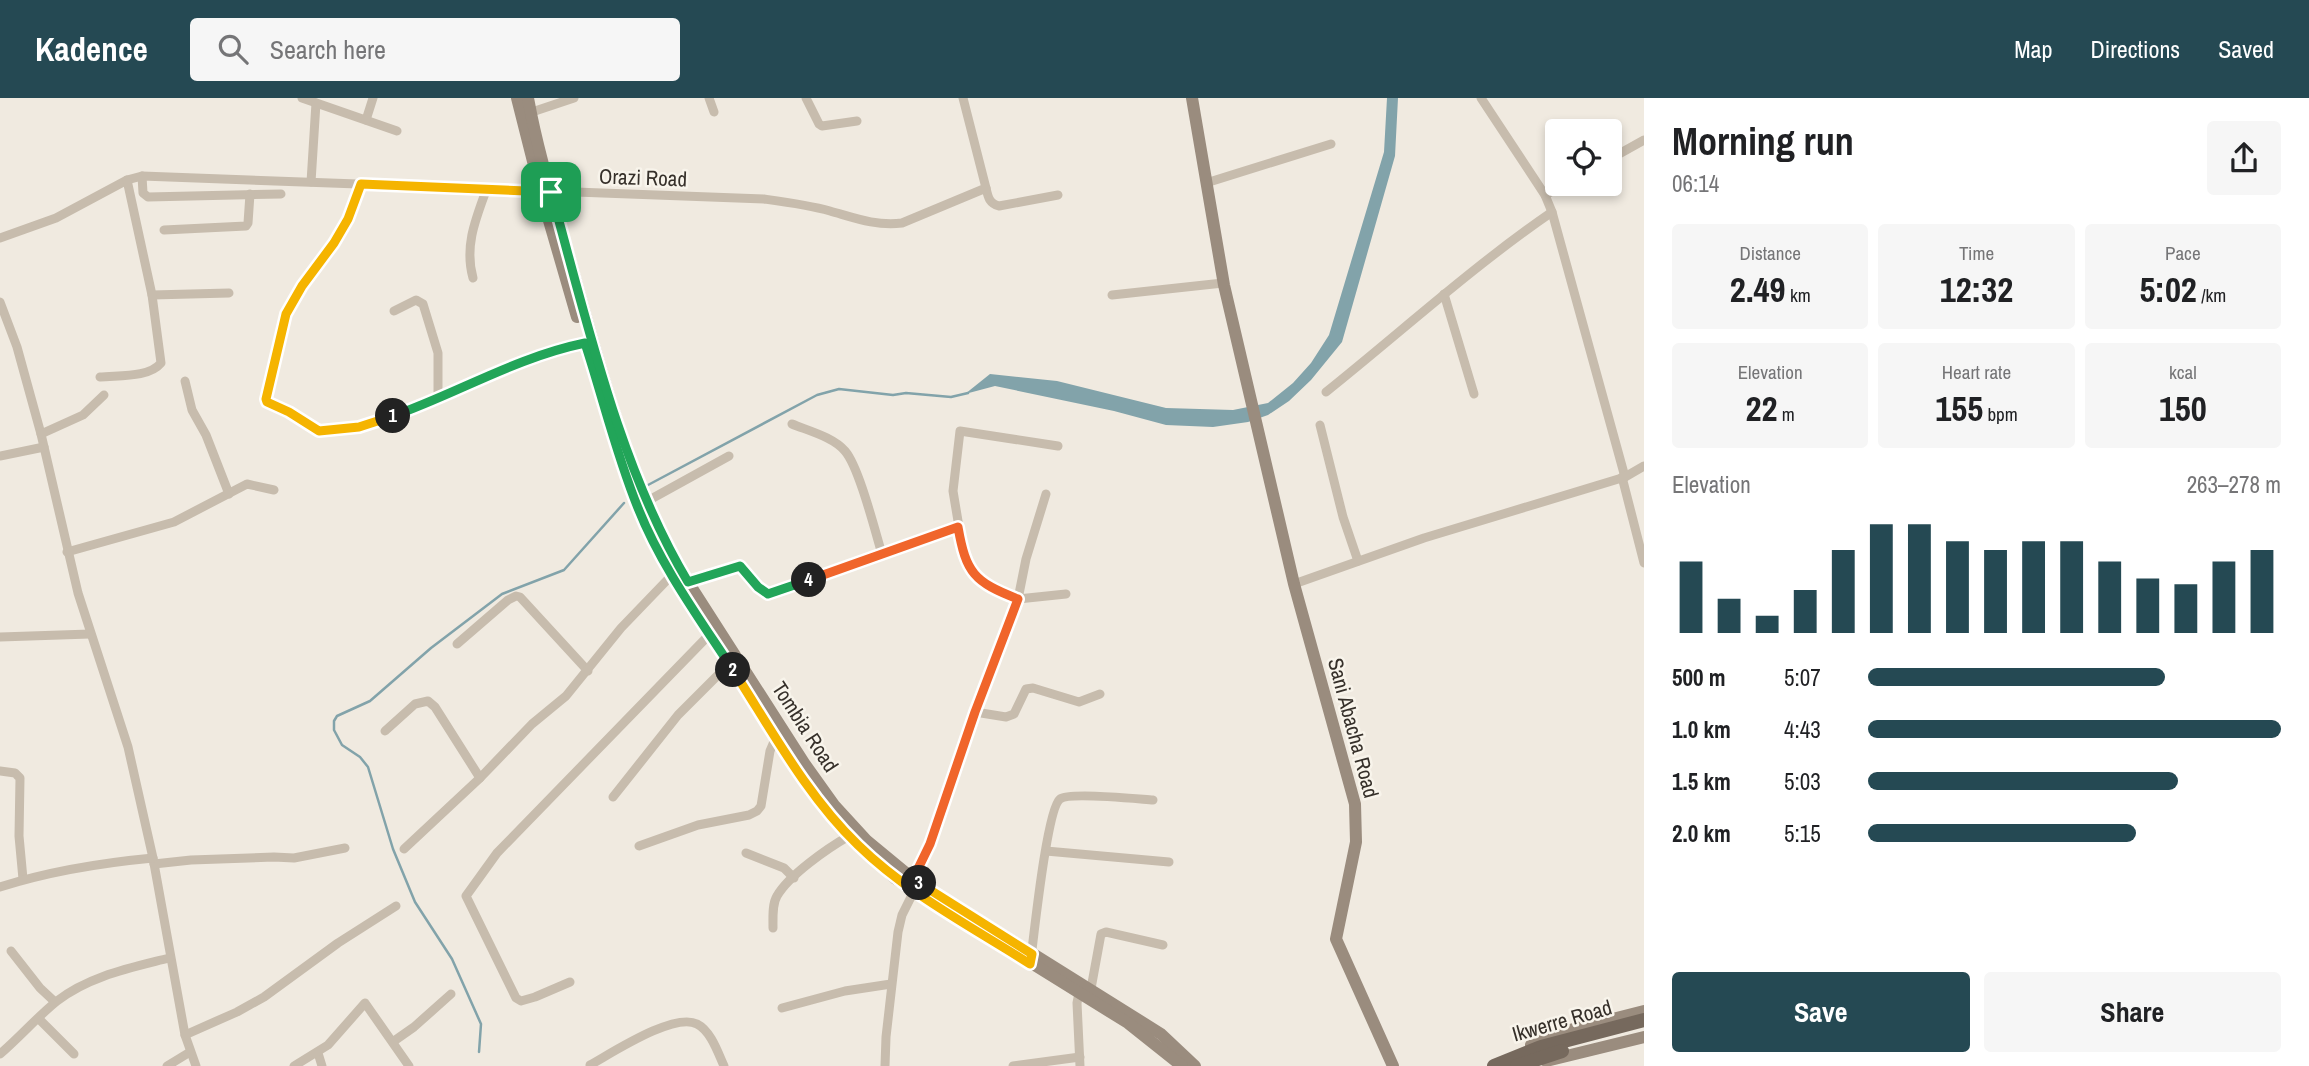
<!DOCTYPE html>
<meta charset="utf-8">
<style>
body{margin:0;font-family:"Archivo Narrow",sans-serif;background:#f6f6f6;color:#202124;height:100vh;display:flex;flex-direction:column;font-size:26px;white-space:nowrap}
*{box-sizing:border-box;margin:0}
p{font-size:23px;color:#757577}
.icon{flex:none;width:38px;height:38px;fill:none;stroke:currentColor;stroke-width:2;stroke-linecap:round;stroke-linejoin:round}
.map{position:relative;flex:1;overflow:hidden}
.sheet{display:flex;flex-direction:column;background:#fff;width:665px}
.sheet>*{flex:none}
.buttons{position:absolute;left:1545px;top:21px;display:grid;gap:14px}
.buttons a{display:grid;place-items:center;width:77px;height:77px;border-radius:7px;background:#fff;box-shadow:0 4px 10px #0003;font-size:35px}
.pin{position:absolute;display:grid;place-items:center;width:60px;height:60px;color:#fff;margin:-30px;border-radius:14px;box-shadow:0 4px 10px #0006}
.km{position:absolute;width:35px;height:35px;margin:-18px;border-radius:50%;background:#222;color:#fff;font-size:19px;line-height:35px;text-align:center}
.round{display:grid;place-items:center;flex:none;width:74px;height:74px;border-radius:7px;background:#f6f6f6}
.headline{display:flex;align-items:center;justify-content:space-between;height:119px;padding:0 28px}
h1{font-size:38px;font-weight:800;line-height:52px}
.stats{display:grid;grid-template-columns:repeat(3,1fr);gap:10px;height:119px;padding:7px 28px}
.stats div{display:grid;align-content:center;border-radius:7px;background:#f6f6f6;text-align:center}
.stats b{font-size:35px;font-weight:800}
.stats small{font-size:19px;font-weight:400}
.stats p{font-size:19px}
.chart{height:196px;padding:14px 28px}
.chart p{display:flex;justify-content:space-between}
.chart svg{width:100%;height:126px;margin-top:7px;stroke:#254953;stroke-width:6}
.cta{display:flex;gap:14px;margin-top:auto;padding:14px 28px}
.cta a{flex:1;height:80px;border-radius:7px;background:#254953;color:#fff;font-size:28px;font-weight:800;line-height:80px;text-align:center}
.cta a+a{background:#f6f6f6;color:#202124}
ul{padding:0 28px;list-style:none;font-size:23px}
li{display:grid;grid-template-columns:112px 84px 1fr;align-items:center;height:52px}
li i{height:18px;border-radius:9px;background:#254953}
header{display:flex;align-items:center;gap:42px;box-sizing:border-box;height:98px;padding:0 35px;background:#254953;color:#fff}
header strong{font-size:33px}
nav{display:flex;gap:38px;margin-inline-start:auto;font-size:24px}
.search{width:490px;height:63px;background:#f6f6f6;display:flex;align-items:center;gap:18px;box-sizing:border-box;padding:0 24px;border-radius:7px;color:#757577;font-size:26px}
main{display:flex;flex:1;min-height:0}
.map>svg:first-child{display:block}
.water{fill:#82a3aa}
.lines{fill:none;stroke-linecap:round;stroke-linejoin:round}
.stream{stroke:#82a3aa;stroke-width:2.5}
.street{stroke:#c7bcad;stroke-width:9}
.secondary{stroke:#9a8c7e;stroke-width:12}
.primary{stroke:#76695d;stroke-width:14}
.split-1-casing{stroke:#fff;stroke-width:14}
.split-2-casing{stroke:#fff;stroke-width:14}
.split-3-casing{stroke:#fff;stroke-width:14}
.split-4-casing{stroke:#fff;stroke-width:14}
.split-5-casing{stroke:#fff;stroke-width:14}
.split-1{stroke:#f5b400;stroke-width:9}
.split-2{stroke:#22a559;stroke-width:9}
.split-3{stroke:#f5b400;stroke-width:9}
.split-4{stroke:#f0652b;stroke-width:9}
.split-5{stroke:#22a559;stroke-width:9}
.labels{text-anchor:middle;stroke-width:5;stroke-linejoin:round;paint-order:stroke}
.street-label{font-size:21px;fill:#36302a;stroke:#f8f4eb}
</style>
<header>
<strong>Kadence</strong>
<div class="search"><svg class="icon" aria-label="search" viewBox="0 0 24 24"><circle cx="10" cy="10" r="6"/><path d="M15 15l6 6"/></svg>Search here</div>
<nav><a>Map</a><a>Directions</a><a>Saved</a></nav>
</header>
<main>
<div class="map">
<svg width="1644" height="968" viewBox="0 0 1644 968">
<rect width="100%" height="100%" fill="#f0eae0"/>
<polygon class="water" points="1387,0 1398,0 1395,58 1342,244 1311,282 1289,303 1268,317 1248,324 1213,329 1166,327 1114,313 995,288 965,296 990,276 1057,283 1166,310 1233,312 1268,305 1293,285 1311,265 1329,237 1384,54"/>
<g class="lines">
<g class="stream">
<polyline points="648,387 817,297 839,291 893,297 906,295 951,299 968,295"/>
<polyline points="479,954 481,926 452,861 415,804 393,751 368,669 360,659 342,647 334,632 334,623 337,618 370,603 431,550 502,496 564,472 624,405"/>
</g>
<g class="street">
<polyline points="302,0 397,33"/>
<polyline points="709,0 714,14"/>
<polyline points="806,0 819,26 822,28 857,23"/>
<polyline points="1481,0 1545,97 1552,114 1625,379"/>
<polyline points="526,16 574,0"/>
<polyline points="366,22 373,0"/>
<polyline points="1610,61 1644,42"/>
<polyline points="142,78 143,95 148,99 281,96"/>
<polyline points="311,84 316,5"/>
<polyline points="1206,85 1331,46"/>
<polyline points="361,86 348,121 334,145 301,188 286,216 266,296 267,304 289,314 319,333 359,329 407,313 506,269 559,250 593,243"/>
<path d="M 986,90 C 988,99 989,105 999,108 L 1058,97"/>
<polyline points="1545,97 1566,86"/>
<polyline points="164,132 246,128 248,125 250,96"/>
<path d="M 0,140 L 56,120 L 127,82 L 142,78 L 764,101 C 786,104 809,107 830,113 C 855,120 875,128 902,125 L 986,90 L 963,0"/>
<path d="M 473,180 C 464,148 476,120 487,90"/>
<polyline points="1444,196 1474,296"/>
<polyline points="152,197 229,195"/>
<polyline points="1112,197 1223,185"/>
<polyline points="0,204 17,249 41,336 78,495 128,649 153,760 185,937 196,968"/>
<polyline points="394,213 416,202 423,206 438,255 438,299"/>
<path d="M 100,279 C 118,277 149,280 161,265 L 152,197 L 127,82"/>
<polyline points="185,283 192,312 206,337 229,396"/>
<path d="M 1326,294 C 1401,234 1472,169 1552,114"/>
<path d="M 792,326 C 809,333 833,339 845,353 C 859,369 875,433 882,456"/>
<polyline points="1320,327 1343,419 1358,463"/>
<polyline points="41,336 83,317 104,297"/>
<polyline points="1058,348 960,333 953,393 963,453 969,470 992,491 1018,501 1066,496"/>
<polyline points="0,358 44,349"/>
<polyline points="1622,379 1644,465"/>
<polyline points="642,406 729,358"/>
<polyline points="67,454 174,424 247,386 274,392"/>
<polyline points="685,485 740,468 758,489 768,496 958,429"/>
<polyline points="1294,486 1424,440 1625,379 1644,368"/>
<polyline points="0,539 90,536"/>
<polyline points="457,546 508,502 516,498 520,499 588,573"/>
<polyline points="975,614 1006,619 1014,616 1026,591 1033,590 1079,604 1100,596"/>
<polyline points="385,633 415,606 428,603 435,609 480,680"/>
<polyline points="0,673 15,675 20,680 19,738 23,781"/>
<polyline points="613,699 678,617 729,566"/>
<polyline points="639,748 698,727 749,717 757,713 761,708 770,653 776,639"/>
<polyline points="404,751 480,680 532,626 566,598 621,530 672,477"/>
<polyline points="1046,753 1169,764"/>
<polyline points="746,755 784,770 794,780"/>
<polyline points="154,766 191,762 274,759 294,760 345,750"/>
<polyline points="911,785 930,746 975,614 1018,501 1026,461 1046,396"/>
<path d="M 0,789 C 50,773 100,765 153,760"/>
<path d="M 773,830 C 773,820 772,806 777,798 C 789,777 828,750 849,738"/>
<polyline points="11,853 40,890 55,904"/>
<path d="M 1031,860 C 1034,837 1047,711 1060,701 C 1069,694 1138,701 1153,702"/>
<polyline points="570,884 535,899 521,903 516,900 466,798 497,755 710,536"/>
<polyline points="1080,890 1077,905 1080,968"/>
<polyline points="1090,896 1101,836 1106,834 1163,847"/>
<polyline points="782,910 845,893 891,886"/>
<polyline points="39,921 74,956"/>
<polyline points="185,937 237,914 264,899 338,845 396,808"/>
<polyline points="394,943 414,929 451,896"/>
<polyline points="318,955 322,968"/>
<path d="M 0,956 C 20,939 37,919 57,903 C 89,878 130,870 169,860"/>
<path d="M 590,967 C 612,955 674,914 697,926 C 711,933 718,955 724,968"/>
<polyline points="167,968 190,954"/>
<polyline points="294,968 328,947 365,905 409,968"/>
<polyline points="885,968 886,939 898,834 902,817 914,793"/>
<polyline points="1013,968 1080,959"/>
</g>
<g class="secondary">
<polyline points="517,0 541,95 577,219"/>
<path d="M 528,0 C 539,61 559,121 575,180 C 604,284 632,391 688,484 L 804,665 L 834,707 L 867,743 L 913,781 L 1161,936 L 1195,968"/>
<polyline points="1192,0 1224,187 1294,486 1355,706 1356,744 1336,841 1393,968"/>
<polyline points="615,340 637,408 672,477 797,670 821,705 849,738 896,781 1128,925 1182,968"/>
<polyline points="1531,947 1558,935 1644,913"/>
<polyline points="1546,963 1644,939"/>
</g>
<g class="primary">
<polyline points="1494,968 1541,949 1644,922"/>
<polyline points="1517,968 1562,953"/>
</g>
</g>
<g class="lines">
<g class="split-1-casing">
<polyline id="split-1" points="393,318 359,329 319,333 289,314 267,304 266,301 286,216 302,188 334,145 348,121 361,86 551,94"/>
</g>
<g class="split-2-casing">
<path id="split-2" d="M 393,318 C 458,295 517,259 585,245 C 603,300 616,356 638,410 C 661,468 699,520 733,572"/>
</g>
<g class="split-3-casing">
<path id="split-3" d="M 733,572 C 771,631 807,698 858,747 C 908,796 972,829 1030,866 L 1032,856 L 919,785"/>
</g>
<g class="split-4-casing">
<path id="split-4" d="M 809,482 L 958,429 C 966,475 974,484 1018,501 L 975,614 L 930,746 L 913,781 L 919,785"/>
</g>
<g class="split-5-casing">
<path id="split-5" d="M 551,94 C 587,223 619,369 688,484 L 740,468 L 758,489 L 768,496 L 809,482"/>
</g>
<use href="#split-1" class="split-1"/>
<use href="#split-2" class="split-2"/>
<use href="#split-3" class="split-3"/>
<use href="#split-4" class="split-4"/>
<use href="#split-5" class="split-5"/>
</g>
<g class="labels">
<g class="street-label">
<text transform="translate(643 80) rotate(2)" y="7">Orazi Road</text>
<text transform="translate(805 629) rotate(57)" y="7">Tombia Road</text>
<text transform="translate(1353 630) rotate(75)" y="7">Sani Abacha Road</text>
<text transform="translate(1562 923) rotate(-16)" y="7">Ikwerre Road</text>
</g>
</g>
</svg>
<div class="buttons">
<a><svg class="icon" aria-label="locate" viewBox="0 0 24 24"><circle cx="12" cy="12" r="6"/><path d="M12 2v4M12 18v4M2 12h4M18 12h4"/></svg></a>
</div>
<div class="pin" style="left:551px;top:94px;background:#1e9e55"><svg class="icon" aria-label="arrive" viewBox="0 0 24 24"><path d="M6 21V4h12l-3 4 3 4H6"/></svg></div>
<b class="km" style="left:393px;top:318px">1</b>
<b class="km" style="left:733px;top:572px">2</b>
<b class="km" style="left:919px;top:785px">3</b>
<b class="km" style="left:809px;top:482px">4</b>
</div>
<section class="sheet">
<div class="headline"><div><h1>Morning run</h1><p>06:14</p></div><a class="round"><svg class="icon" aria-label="share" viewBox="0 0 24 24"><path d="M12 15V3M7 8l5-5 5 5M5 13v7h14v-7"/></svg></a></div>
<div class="stats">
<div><p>Distance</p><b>2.49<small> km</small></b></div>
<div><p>Time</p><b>12:32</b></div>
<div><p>Pace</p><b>5:02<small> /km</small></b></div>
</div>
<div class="stats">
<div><p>Elevation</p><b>22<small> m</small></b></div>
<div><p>Heart rate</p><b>155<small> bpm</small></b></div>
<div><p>kcal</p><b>150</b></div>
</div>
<div class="chart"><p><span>Elevation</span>263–278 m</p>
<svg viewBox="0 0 160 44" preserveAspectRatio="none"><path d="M5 44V19M15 44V32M25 44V38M35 44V29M45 44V15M55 44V6M65 44V6M75 44V12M85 44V15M95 44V12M105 44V12M115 44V19M125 44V25M135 44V27M145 44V19M155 44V15"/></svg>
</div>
<ul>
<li><b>500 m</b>5:07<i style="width:72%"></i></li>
<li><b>1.0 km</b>4:43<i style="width:100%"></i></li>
<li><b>1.5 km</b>5:03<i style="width:75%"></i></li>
<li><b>2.0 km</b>5:15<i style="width:65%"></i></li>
</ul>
<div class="cta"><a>Save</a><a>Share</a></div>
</section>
</main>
